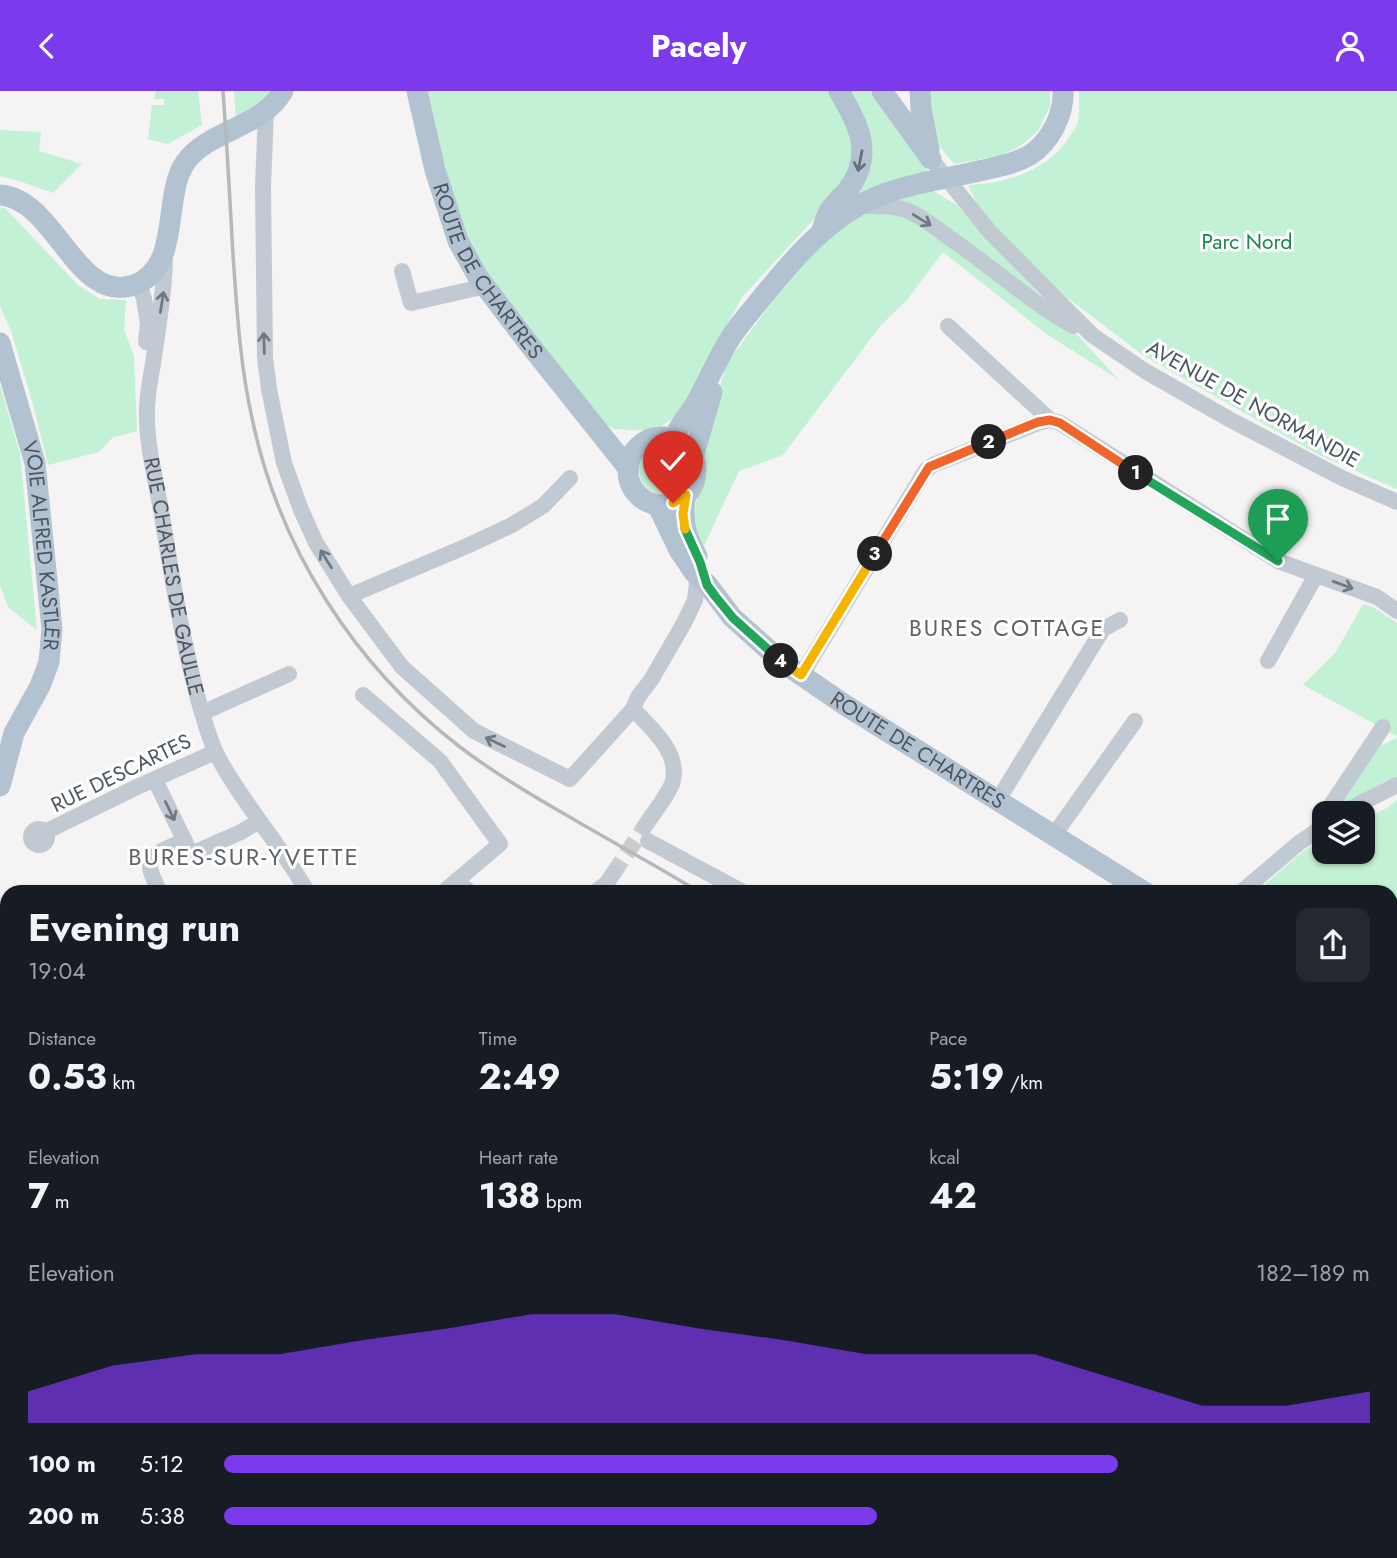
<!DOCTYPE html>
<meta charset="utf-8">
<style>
body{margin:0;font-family:Jost,sans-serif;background:#242831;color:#f1f3f6;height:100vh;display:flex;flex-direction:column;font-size:26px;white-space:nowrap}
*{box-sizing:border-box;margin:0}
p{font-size:23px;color:#9ea1a6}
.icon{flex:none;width:38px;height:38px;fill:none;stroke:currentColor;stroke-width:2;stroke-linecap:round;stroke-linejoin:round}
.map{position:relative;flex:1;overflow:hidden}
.details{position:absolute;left:0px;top:794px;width:1398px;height:674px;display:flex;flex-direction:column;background:#171b24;border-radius:21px 21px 0 0;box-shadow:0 2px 5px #0004}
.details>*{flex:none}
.tools{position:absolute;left:1312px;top:710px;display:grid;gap:14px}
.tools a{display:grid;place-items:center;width:63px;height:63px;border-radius:14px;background:#171b24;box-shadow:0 2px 5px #0004;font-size:35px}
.pin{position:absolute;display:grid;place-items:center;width:60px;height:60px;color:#fff;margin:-72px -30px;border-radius:50% 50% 50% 0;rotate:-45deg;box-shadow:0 0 7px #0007}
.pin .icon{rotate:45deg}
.km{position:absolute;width:35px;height:35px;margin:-18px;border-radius:50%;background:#222;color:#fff;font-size:19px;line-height:35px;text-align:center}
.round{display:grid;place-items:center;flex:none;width:74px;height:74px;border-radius:14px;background:#242831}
.head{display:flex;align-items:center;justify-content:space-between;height:119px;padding:0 28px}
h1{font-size:38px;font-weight:700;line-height:52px}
.metrics{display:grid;grid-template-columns:repeat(3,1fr);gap:10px;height:119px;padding:7px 28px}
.metrics div{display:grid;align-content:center}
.metrics b{font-size:35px;font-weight:700}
.metrics small{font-size:19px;font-weight:400}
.metrics p{font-size:19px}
.chart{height:196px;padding:14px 28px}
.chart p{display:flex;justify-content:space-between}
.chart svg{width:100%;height:126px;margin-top:7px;fill:#7c3aed;opacity:.7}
ul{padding:0 28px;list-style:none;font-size:23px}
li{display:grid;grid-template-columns:112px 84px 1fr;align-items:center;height:52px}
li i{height:18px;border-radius:9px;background:#7c3aed}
header{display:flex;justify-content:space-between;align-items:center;height:91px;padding:0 28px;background:#7c3aed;color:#fff;font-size:32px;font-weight:700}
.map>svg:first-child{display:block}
.green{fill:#c3f1d5}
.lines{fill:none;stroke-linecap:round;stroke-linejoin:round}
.stream{stroke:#90daee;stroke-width:3.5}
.minor-tunnel{stroke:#caccce;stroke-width:16;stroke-dasharray:16 8;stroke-linecap:butt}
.minor{stroke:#c1cad2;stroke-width:16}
.major{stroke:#b3c2d1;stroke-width:21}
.rail{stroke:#b5b8bd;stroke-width:3.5}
.oneway{stroke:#64717d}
.oneway2{stroke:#6e7983}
.split-1-casing{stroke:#fff;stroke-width:14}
.split-2-casing{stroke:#fff;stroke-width:14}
.split-3-casing{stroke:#fff;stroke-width:14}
.split-4-casing{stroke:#fff;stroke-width:14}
.split-5-casing{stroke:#fff;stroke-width:14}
.split-6-casing{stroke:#fff;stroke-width:14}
.split-1{stroke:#22a559;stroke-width:9}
.split-2{stroke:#f0652b;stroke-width:9}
.split-3{stroke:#f0652b;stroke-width:9}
.split-4{stroke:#f5b400;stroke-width:9}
.split-5{stroke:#22a559;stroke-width:9}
.split-6{stroke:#f5b400;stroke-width:9}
.labels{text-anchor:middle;stroke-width:6;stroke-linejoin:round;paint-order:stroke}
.park-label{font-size:21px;fill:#17864f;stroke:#fff}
.street-label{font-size:21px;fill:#4a5661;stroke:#fff}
.neighbourhood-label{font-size:23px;letter-spacing:2px;fill:#5f6368;stroke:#fff}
.quarter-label{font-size:24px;letter-spacing:2px;fill:#5f6368;stroke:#fff}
</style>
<header><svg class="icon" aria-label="back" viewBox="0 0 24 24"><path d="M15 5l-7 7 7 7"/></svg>Pacely<svg class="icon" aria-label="person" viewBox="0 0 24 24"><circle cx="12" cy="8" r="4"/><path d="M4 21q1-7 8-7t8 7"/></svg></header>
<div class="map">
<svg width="1397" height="1467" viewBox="0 0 1397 1467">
<rect width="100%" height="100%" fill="#f5f3f3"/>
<g class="green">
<polygon points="156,0 198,0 202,34 168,53 148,48 152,14 164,14 164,8 154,8"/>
<polygon points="234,0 270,0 261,14 236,27"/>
<polygon points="425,0 874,0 930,83 816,126 742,206 680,322 655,340 614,338 593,325 492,196 462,146"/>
<polygon points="930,0 1050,0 1050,16 1037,41 1019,56 999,65 954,73 936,51 929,5"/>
<path d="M 1079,0 L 1397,0 L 1397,398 L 1319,364 L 1144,265 L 1056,198 L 980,119 L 968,94 C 1008,93 1051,78 1072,42 C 1074,39 1076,36 1077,33 C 1080,23 1079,10 1079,0 Z"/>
<polygon points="0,39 41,41 39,60 82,73 53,102 19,90 0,85"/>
<polygon points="932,99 958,115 1119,289 1045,242 943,161 907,209 881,234 783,364 739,380 703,457 691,445 708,335 727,272 796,179 848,121"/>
<polygon points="0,116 6,118 78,194 100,208 126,209 124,239 134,265 137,340 112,347 99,361 48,374 31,306 11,240 0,215"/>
<polygon points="0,294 20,363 37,539 8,516 0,494"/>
<circle cx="663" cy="379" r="24"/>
<polygon points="1363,513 1373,516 1397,532 1397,645 1303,594 1336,561"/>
<polygon points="1397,647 1397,686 1386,690 1343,713 1338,711 1379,655"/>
<polygon points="1397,709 1397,940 1391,936 1391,802 1256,801 1305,759 1325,749 1325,761 1363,761 1363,729 1387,717"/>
</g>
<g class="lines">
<g class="stream">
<polyline points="0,1081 7,1121"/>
<polyline points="1391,1413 1397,1415"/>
<polyline points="488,1461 489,1467"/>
<polyline points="240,1467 247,1461"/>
</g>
<polyline class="minor-tunnel" points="613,783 645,735"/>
<g class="minor">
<polyline points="266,21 263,94 265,267 269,298 284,372 301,419 316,452 349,505 402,576 474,640 570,688 633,618 638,606 651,589 684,532 695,509 697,492 694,481"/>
<polyline points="931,68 990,141 1092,244 1145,280 1229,328 1342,387 1397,411"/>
<path d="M 863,115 C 878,115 891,114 906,119 C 922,125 937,138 951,148 C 992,176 1030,211 1073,235"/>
<path id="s1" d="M 165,162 C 165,199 158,236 153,273 C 150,290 146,308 147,325 C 147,359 157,393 162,425 C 172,487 182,548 198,608 C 204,627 208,646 217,664 C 242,712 281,754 308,802"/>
<polyline points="402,180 411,212 486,195"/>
<polyline points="139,192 144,208 148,233 146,251"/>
<polyline points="948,235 1050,329 1060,332 1278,470 1377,506 1397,520"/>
<polyline points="349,505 467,455 512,434 543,415 570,387"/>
<polyline points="1268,570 1316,484"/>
<polyline points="801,585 926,379 933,374 1038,332 1050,329"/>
<polyline points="363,604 440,670 500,753 442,802"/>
<path d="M 633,618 C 651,637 682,663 672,693 C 666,707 654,721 645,735"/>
<polyline points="202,622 289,583"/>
<polyline points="155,689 191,763 241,741 259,730"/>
<polyline points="998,709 1103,538 1120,529"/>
<polyline points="1326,723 1333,711 1383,636"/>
<polyline points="1343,723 1359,713 1397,694"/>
<circle cx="39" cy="746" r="8"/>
<polyline points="45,741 137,696 215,661"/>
<polyline points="1054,744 1135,630"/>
<polyline points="648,750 745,802"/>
<polyline points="457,789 470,802"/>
<path d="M 160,802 C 157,794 149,781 150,773 C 153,760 175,754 185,750"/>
<polyline points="594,802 606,793 613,783"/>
<polyline points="1240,802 1299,752 1325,734"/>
<polyline points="281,1461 285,1467"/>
<polyline points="891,1461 892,1467"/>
<polyline points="926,1461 927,1467"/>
<polyline points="1304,1461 1318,1467"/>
<polyline points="217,1467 220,1461"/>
<polyline points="1163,1467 1163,1461"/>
<polyline points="1330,1467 1331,1461"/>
</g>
<g class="major">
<path id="s2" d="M 417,0 L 435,79 L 458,150 L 478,186 L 529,253 L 628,377"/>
<polyline points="882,0 931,68"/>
<polyline points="920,0 921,18 929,59"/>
<path d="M 0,104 C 56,108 76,214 134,194 C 182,177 162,106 185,72 C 207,39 261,38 283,0"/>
<path d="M 823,136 C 825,131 826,125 829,121 C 833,113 841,107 847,100 C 875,64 859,35 839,0"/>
<path id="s3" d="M 0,252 L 35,372 L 52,538 L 49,571 L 40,595 L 14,642 L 0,695"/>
<circle cx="662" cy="380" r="34"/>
<path d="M 674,348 C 678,334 689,325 696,312 C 708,290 718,267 731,246 C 741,231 753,218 764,204 C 791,171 819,138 856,116 C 890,95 940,89 979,80 C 996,76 1015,73 1030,64 C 1050,51 1064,24 1063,0"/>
<polyline points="693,366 712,301"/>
<path d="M 686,403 C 681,427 685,444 697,465"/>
<path id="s4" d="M 657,413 L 679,459 L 694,481 L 707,493 L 732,526 L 782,571 L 845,614 L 1146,802"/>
<polyline points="1391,949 1397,954"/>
<polyline points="0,1202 7,1212"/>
<polyline points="619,1461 619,1467"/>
</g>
<g class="rail">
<path d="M 223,0 C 227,55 230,109 233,164 C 237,219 240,274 252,327 C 279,458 355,575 460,656 C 494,682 531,704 568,725 C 612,751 657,775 701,802"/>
<polyline points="1063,1467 1064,1461"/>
</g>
</g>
<defs><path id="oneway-shaft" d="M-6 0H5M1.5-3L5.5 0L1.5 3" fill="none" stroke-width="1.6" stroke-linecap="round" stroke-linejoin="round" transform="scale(1.75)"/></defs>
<use class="oneway" href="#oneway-shaft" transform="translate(860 70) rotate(101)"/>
<g class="oneway2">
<use href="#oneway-shaft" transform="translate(922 129) rotate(32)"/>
<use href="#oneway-shaft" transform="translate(162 211) rotate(-81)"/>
<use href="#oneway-shaft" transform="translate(264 252) rotate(-92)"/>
<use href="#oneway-shaft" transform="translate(326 468) rotate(-122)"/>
<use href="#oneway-shaft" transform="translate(1343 494) rotate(20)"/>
<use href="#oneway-shaft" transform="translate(495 651) rotate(-154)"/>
<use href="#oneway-shaft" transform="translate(170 720) rotate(64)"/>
</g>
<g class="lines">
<g class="split-1-casing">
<polyline id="split-1" points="1136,382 1278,470"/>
</g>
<g class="split-2-casing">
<polyline id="split-2" points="989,351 1038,331 1050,329 1060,332 1136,382"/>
</g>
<g class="split-3-casing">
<polyline id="split-3" points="875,463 929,376 989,351"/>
</g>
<g class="split-4-casing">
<polyline id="split-4" points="781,570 801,584 875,463"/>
</g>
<g class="split-5-casing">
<polyline id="split-5" points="685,438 700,471 707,494 715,505 733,527 781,570"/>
</g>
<g class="split-6-casing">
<polyline id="split-6" points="673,412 686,404 683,423 685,438"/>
</g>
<use href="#split-1" class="split-1"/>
<use href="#split-2" class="split-2"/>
<use href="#split-3" class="split-3"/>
<use href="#split-4" class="split-4"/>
<use href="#split-5" class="split-5"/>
<use href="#split-6" class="split-6"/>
</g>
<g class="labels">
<g class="park-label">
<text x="1247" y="158">Parc Nord</text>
</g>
<g class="street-label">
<text dy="7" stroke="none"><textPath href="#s2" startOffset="196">ROUTE DE CHARTRES</textPath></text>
<text transform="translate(1253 313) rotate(29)" y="7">AVENUE DE NORMANDIE</text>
<text dy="7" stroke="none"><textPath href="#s3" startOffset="208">VOIE ALFRED KASTLER</textPath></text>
<text dy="7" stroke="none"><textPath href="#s1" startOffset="327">RUE CHARLES DE GAULLE</textPath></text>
<text dy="7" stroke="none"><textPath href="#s4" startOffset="366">ROUTE DE CHARTRES</textPath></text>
<text transform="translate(121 682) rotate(-26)" y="7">RUE DESCARTES</text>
</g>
<g class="neighbourhood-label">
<text x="1007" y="545">BURES COTTAGE</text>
</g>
<g class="quarter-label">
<text x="244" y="774">BURES-SUR-YVETTE</text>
</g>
</g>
</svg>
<div class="tools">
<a><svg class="icon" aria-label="layers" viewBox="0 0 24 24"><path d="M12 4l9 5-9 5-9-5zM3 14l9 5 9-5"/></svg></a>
</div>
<div class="pin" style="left:1278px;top:470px;background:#1e9e55"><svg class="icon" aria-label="arrive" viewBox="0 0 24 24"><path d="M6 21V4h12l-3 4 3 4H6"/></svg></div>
<div class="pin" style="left:673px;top:412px;background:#d93025"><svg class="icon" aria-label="check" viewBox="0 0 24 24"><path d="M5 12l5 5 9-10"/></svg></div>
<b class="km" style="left:1136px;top:382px">1</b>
<b class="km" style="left:989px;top:351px">2</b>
<b class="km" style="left:875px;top:463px">3</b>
<b class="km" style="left:781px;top:570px">4</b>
<section class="details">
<div class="head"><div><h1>Evening run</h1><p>19:04</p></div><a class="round"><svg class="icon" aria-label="share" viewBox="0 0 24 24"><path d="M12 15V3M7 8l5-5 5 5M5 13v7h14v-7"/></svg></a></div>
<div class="metrics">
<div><p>Distance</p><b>0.53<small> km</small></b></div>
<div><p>Time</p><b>2:49</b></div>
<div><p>Pace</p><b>5:19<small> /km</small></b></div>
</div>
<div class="metrics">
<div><p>Elevation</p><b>7<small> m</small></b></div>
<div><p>Heart rate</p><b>138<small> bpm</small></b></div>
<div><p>kcal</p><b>42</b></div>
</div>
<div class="chart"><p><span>Elevation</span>182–189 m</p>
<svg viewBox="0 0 160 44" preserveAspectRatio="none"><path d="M0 44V33L10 24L20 20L30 20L40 15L50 11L60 6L70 6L80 11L90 15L100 20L110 20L120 20L130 29L140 38L150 38L160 33V44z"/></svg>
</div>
<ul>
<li><b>100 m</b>5:12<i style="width:78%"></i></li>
<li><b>200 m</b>5:38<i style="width:57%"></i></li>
</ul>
</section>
</div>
